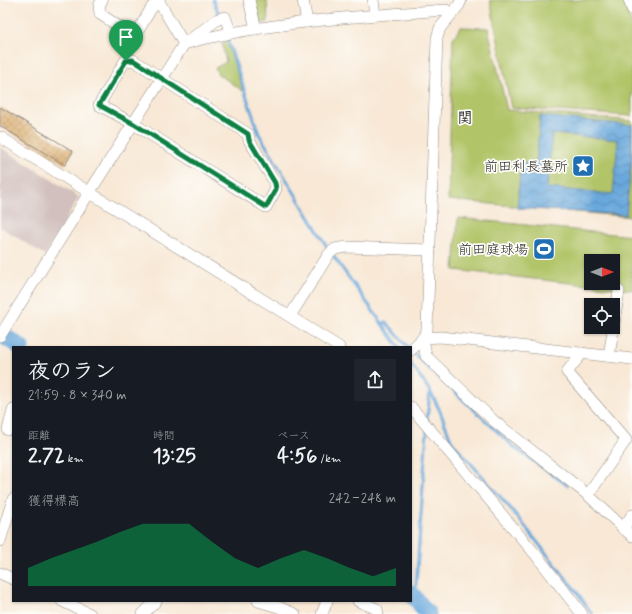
<!DOCTYPE html>
<html lang="ja">
<meta charset="utf-8">
<style>
body{margin:0;font-family:Mynerve,"Klee One",sans-serif;background:#20242c;color:#f1f3f6;height:100vh;display:flex;flex-direction:column;font-size:15px;white-space:nowrap}
*{box-sizing:border-box;margin:0}
p{font-size:13px;color:#9ea1a6}
.icon{flex:none;width:22px;height:22px;fill:none;stroke:currentColor;stroke-width:2;stroke-linecap:round;stroke-linejoin:round}
.map{position:relative;flex:1;overflow:hidden}
.drawer{position:absolute;left:12px;top:346px;width:400px;height:256px;display:flex;flex-direction:column;background:#171b24;border-radius:0px;box-shadow:0 1px 3px #0004}
.drawer>*{flex:none}
.needle{width:26px;rotate:90deg}
.fabs{position:absolute;left:584px;top:254px;display:grid;gap:8px}
.fabs a{display:grid;place-items:center;width:36px;height:36px;border-radius:0px;background:#171b24;box-shadow:0 1px 3px #0004;font-size:20px}
.pin{position:absolute;display:grid;place-items:center;width:34px;height:34px;color:#fff;margin:-41px -17px;border-radius:50% 50% 50% 0;rotate:-45deg;box-shadow:0 0 4px #0007}
.pin .icon{rotate:45deg}
.round{display:grid;place-items:center;flex:none;width:42px;height:42px;border-radius:0px;background:#20242c}
.head{display:flex;align-items:center;justify-content:space-between;height:68px;padding:0 16px}
h1{font-size:22px;font-weight:700;line-height:30px}
.metrics{display:grid;grid-template-columns:repeat(3,1fr);gap:6px;height:68px;padding:4px 16px}
.metrics div{display:grid;align-content:center}
.metrics b{font-size:20px;font-weight:700}
.metrics small{font-size:11px;font-weight:400}
.metrics p{font-size:11px}
.chart{height:112px;padding:8px 16px}
.chart p{display:flex;justify-content:space-between}
.chart svg{width:100%;height:72px;margin-top:4px;fill:#0b8043;opacity:.7}
.map>svg:first-child{display:block}
.industrial{fill:#d1c0bd}
.park{fill:#b1c468;stroke:#6e784a;fill-rule:evenodd}
.water{fill:url(#water-waves);stroke:#4a6a84;fill-rule:evenodd}
.lines{fill:none;stroke-linecap:round;stroke-linejoin:round}
.stream{stroke:#69a8dc;stroke-width:3}
.river{stroke:#69a8dc;stroke-width:17}
.building{fill:url(#building-cross-hatch)}
.minor-casing{stroke:#928a80;stroke-width:12}
.minor{stroke:#fff;stroke-width:11}
.route-casing{stroke:#fff;stroke-width:8}
.route{stroke:#0b8043;stroke-width:5}
.labels{text-anchor:middle;stroke-width:3.5;stroke-linejoin:round;paint-order:stroke}
.poi-label{font-size:14px;fill:#2b2b2b;stroke:#fdfcf7;text-anchor:end}
.neighbourhood-label{font-size:15px;font-weight:bold;fill:#2b2b2b;stroke:#fdfcf7}
</style>
<div class="map">
<svg width="632" height="614" viewBox="0 0 632 614">
<defs>
<pattern id="water-waves" width="16" height="10" patternUnits="userSpaceOnUse"><rect width="16" height="10" fill="#69a8dc"/><path d="M0 5q4-4 8 0t8 0" fill="none" stroke="#5789b3"/></pattern>
<pattern id="building-cross-hatch" width="8" height="8" patternUnits="userSpaceOnUse"><rect width="8" height="8" fill="#daa966"/><path d="M0 0l8 8M0 8l8-8" fill="none" stroke="#b18a54"/></pattern>
</defs>
<rect width="100%" height="100%" fill="#fdfcf7"/>
<filter id="ink" filterUnits="userSpaceOnUse"><feTurbulence type="fractalNoise" baseFrequency=".025" numOctaves="2"/><feDisplacementMap in="SourceGraphic" scale="8" xChannelSelector="R" yChannelSelector="G"/><feConvolveMatrix kernelMatrix="1 2 1 2 8 2 1 2 1" color-interpolation-filters="sRGB"/></filter>
<filter id="wash" filterUnits="userSpaceOnUse"><feTurbulence type="fractalNoise" baseFrequency=".012" numOctaves="4" result="noise"/><feDisplacementMap in="SourceGraphic" scale="16" xChannelSelector="R" yChannelSelector="G"/><feGaussianBlur stdDeviation="0.9" result="paint"/><feColorMatrix in="noise" values="0 0 0 0 0 0 0 0 0 0 0 0 0 0 0 0 0 1.4 0 .05"/><feComposite in="paint" operator="in"/></filter>
<g filter="url(#wash)">
<rect width="100%" height="100%" fill="#f8e8d5"/>
<polygon class="industrial" points="0,147 79,197 45,255 0,227"/>
<g class="park">
<polygon points="254,0 267,0 268,22 261,23 258,19"/>
<polygon points="490,0 625,0 632,28 632,116 511,108"/>
<polygon points="461,27 488,28 507,110 632,121 632,202 631,217 448,200 453,38"/>
<polygon points="227,40 227,42 243,91 218,74 215,68 226,62 222,43"/>
<path d="M 458,218 L 632,236 L 632,290 L 454,270 ZM 591,261 L 613,261 L 613,283 L 591,283 Z"/>
</g>
<path class="water" d="M 540,116 L 632,125 L 632,155 L 626,215 L 517,208 L 521,163 L 536,163 ZM 552,134 L 618,140 L 613,194 L 547,188 Z"/>
<g class="lines">
<g class="stream">
<polyline points="213,0 220,17"/>
<polyline points="226,35 259,134 329,250 399,347"/>
<polyline points="382,324 386,322 408,347"/>
<polyline points="412,352 515,448 567,485"/>
<polyline points="411,364 430,391 427,420"/>
<polyline points="430,391 439,409 452,442 511,509 577,592 592,614"/>
<polyline points="415,598 427,430"/>
</g>
<g class="river">
<polyline points="0,334 21,347"/>
<polyline points="411,593 428,614"/>
</g>
</g>
<g id="blocks">
<polygon class="building" points="0,107 73,151 65,165 0,126"/>
</g>
</g>
<g filter="url(#ink)">
<use href="#blocks" fill-opacity="0" stroke="#928a80" stroke-width="1"/>
<g class="lines">
<g class="minor-casing">
<g id="minor">
<polyline points="102,0 99,6 100,14 129,33 138,31 152,7 160,2"/>
<polyline points="158,0 184,44 202,39 231,33"/>
<polyline points="249,0 256,29"/>
<polyline points="303,0 307,22"/>
<polyline points="373,0 375,15"/>
<polyline points="629,0 632,9"/>
<polygon points="133,60 248,134 249,140 275,183 276,189 266,207 134,124 99,105 125,61"/>
<polyline points="0,137 339,347"/>
<polyline points="290,316 329,254 335,249 346,247 430,250"/>
<path d="M 0,336 L 89,193 L 184,44 L 218,19 L 225,17 L 231,33 C 302,20 374,15 446,10 L 450,15"/>
<polyline points="423,338 426,356 494,421 588,495 632,536"/>
<polyline points="423,338 441,337 632,359"/>
<polyline points="411,350 423,338 427,330 437,38 440,28 459,5 461,0"/>
<polyline points="582,353 567,372 626,440 588,495"/>
<polyline points="609,356 619,291"/>
<polyline points="411,407 536,555 582,614"/>
<polyline points="8,430 13,410"/>
<polyline points="623,529 632,515"/>
<polyline points="0,541 13,499"/>
<polyline points="0,573 13,579"/>
<polyline points="62,601 90,614"/>
<polyline points="258,601 278,607 295,614"/>
<polyline points="358,601 377,609 378,614"/>
<polyline points="143,614 156,601"/>
<polyline points="322,614 327,601"/>
</g>
</g>
<use href="#minor" class="minor"/>
</g>
</g>
<g class="lines" filter="url(#ink)">
<g class="route-casing">
<polygon id="route" points="133,60 248,134 249,140 275,183 276,189 266,207 134,124 99,105 126,61"/>
</g>
<use href="#route" class="route"/>
</g>
<defs>
<g id="sight-square" transform="scale(1.15)"><rect x="-9" y="-9" width="18" height="18" rx="4" fill="#1f6fb2" stroke="#fdfcf7"/><path d="M0-6L1.8-2.2L6-1.7L2.9 1.2L3.7 5.4L0 3.3L-3.7 5.4L-2.9 1.2L-6-1.7L-1.8-2.2Z" fill="#fff"/></g>
<g id="stadium-square" transform="scale(1.15)"><rect x="-9" y="-9" width="18" height="18" rx="4" fill="#1f6fb2" stroke="#fdfcf7"/><path d="M0-5a6.5 5 0 1 0 0 10a6.5 5 0 1 0 0-10ZM-3.5-1.8h7v3.6h-7Z" fill="#fff"/></g>
</defs>
<g fill-rule="evenodd">
<use href="#sight-square" x="583" y="166"/>
<use href="#stadium-square" x="544" y="249"/>
</g>
<g class="labels">
<g class="poi-label">
<text x="568" y="171">前田利長墓所</text>
<text x="528" y="254">前田庭球場</text>
</g>
<g class="neighbourhood-label">
<text x="465" y="123">関</text>
</g>
</g>
</svg>
<div class="fabs">
<a><svg class="needle" viewBox="-14 -14 28 28"><path d="M0-13l5 13h-10z" fill="#e53935"/><path d="M0 13l5-13h-10z" fill="#9ea1a6"/></svg></a>
<a><svg class="icon" aria-label="locate" viewBox="0 0 24 24"><circle cx="12" cy="12" r="6"/><path d="M12 2v4M12 18v4M2 12h4M18 12h4"/></svg></a>
</div>
<div class="pin" style="left:126px;top:61px;background:#1e9e55"><svg class="icon" aria-label="arrive" viewBox="0 0 24 24"><path d="M6 21V4h12l-3 4 3 4H6"/></svg></div>
<section class="drawer">
<div class="head"><div><h1>夜のラン</h1><p>21:59 · 8 × 340 m</p></div><a class="round"><svg class="icon" aria-label="share" viewBox="0 0 24 24"><path d="M12 15V3M7 8l5-5 5 5M5 13v7h14v-7"/></svg></a></div>
<div class="metrics">
<div><p>距離</p><b>2.72<small> km</small></b></div>
<div><p>時間</p><b>13:25</b></div>
<div><p>ペース</p><b>4:56<small> /km</small></b></div>
</div>
<div class="chart"><p><span>獲得標高</span>242–248 m</p>
<svg viewBox="0 0 160 44" preserveAspectRatio="none"><path d="M0 44V33L10 27L20 22L30 17L40 11L50 6L60 6L70 6L80 17L90 27L100 33L110 27L120 22L130 27L140 33L150 38L160 33V44z"/></svg>
</div>
</section>
</div>
